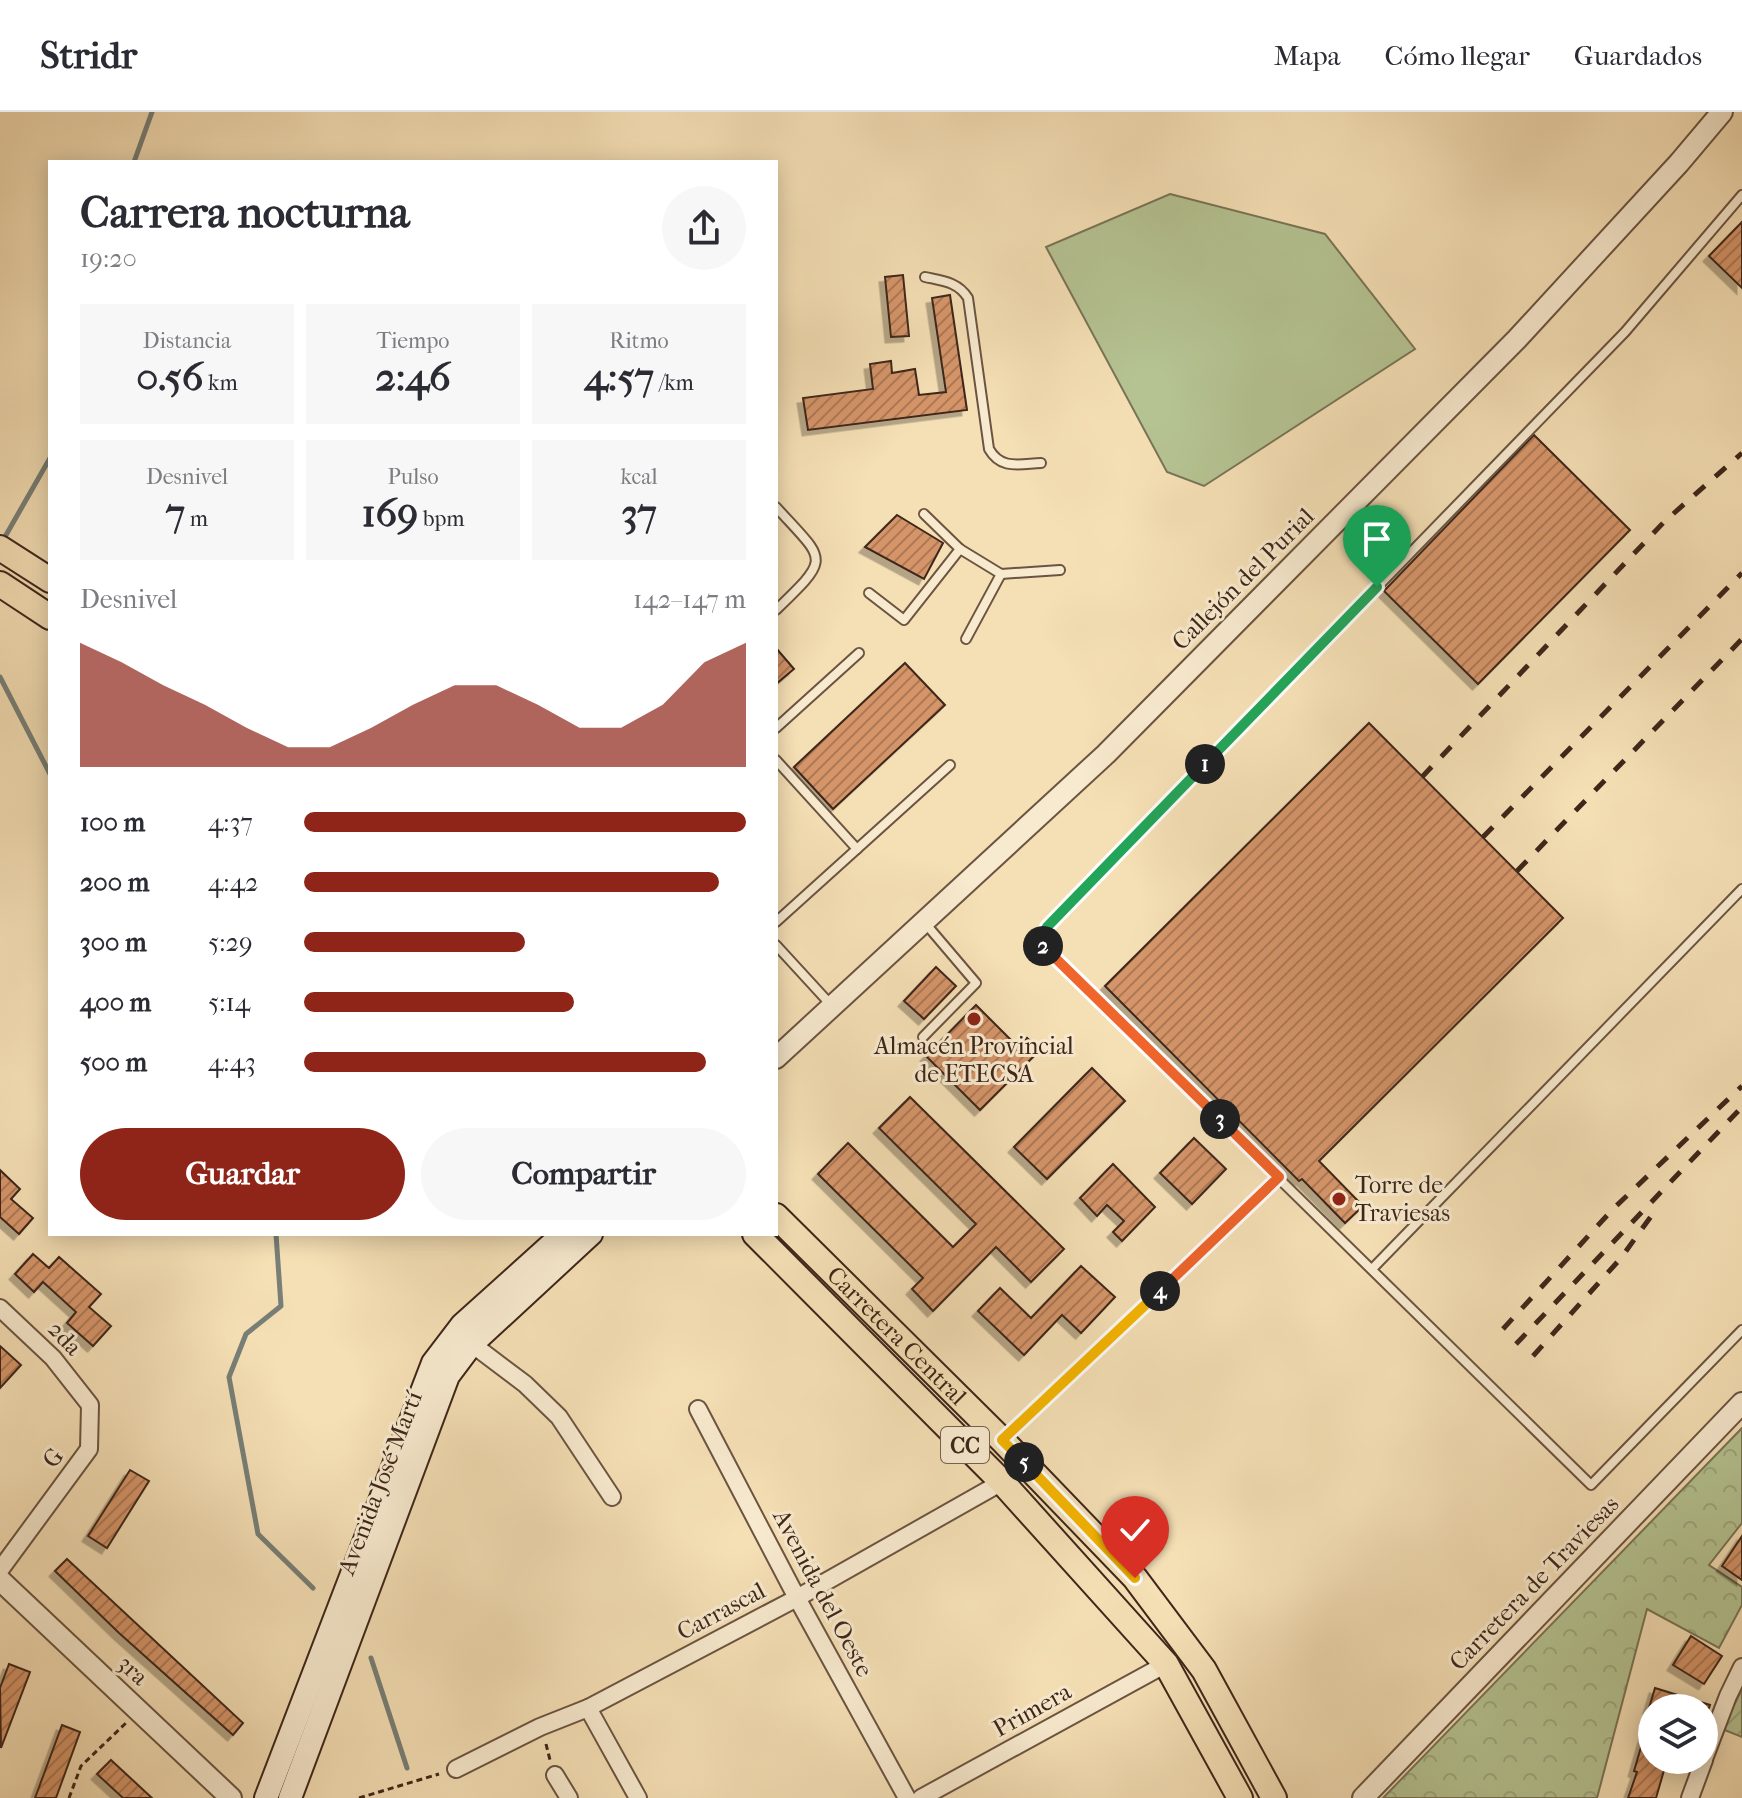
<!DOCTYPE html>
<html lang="es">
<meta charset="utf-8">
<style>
body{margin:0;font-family:"IM FELL French Canon",serif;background:#f7f7f7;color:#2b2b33;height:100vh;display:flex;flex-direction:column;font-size:30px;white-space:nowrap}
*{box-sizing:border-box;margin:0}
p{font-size:26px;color:#7c7c81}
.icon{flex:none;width:44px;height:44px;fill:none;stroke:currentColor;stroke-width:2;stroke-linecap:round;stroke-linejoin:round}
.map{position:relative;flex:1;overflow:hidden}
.panel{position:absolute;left:48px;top:48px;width:730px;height:1076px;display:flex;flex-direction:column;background:#fff;border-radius:0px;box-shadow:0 4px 20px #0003}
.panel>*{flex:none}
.tools{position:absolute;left:1638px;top:1582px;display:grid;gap:16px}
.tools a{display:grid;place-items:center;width:80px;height:80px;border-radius:50%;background:#fff;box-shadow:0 4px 20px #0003;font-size:40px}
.pin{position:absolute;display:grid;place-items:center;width:68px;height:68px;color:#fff;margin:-82px -34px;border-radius:50% 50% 50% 0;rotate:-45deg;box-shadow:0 0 8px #0007}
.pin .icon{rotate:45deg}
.km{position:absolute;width:40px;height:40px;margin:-20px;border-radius:50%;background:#222;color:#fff;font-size:22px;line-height:40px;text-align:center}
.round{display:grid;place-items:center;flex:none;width:84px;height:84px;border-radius:42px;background:#f7f7f7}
.headline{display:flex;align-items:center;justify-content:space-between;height:136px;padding:0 32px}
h1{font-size:44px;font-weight:700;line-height:60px}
.stats{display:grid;grid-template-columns:repeat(3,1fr);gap:12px;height:136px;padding:8px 32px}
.stats div{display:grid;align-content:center;border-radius:0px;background:#f7f7f7;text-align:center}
.stats b{font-size:40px;font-weight:700}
.stats small{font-size:22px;font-weight:400}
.stats p{font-size:22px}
.chart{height:224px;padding:16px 32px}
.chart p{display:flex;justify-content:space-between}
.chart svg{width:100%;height:144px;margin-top:8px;fill:#8f2418;opacity:.7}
.action{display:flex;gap:16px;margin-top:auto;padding:16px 32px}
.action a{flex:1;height:92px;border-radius:48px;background:#8f2418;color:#fff;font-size:32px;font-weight:700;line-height:92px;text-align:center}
.action a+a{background:#f7f7f7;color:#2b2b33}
ul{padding:0 32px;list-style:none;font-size:26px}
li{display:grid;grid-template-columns:128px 96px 1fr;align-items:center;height:60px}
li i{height:20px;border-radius:10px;background:#8f2418}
header{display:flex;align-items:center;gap:48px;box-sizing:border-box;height:112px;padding:0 40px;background:#fff;border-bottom:2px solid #e1e1e2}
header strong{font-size:38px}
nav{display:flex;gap:44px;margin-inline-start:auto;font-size:28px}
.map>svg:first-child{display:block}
.forest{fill:url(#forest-crowns);stroke:#797456;stroke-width:2}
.garden{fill:url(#garden-furrows);stroke:#797456;stroke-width:2}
.pitch{fill:#b5c392;stroke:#797456;stroke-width:2}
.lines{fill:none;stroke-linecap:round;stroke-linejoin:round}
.stream{stroke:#777f77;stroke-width:5}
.building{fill:url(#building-hatch);stroke:#3d261a;stroke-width:2;filter:url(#shadow)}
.service-casing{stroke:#6b5441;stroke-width:12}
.minor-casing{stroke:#6b5441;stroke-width:20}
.tertiary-casing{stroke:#6b5441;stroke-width:24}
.secondary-casing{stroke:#3d261a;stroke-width:26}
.primary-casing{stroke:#3d261a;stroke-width:28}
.path{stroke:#3d261a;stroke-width:3;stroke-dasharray:6 4;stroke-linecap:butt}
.service{stroke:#f8eacf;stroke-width:8}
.minor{stroke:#f8eacf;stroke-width:16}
.tertiary{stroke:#f8eacf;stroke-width:20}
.secondary{stroke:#f8eacf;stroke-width:22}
.primary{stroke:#f5dfb5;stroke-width:24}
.rail{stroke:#3d261a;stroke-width:5;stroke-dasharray:14 14;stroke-linecap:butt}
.split-1-casing{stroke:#fff;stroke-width:16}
.split-2-casing{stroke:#fff;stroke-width:16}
.split-3-casing{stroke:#fff;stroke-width:16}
.split-4-casing{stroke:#fff;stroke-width:16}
.split-5-casing{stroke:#fff;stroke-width:16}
.split-6-casing{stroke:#fff;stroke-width:16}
.split-1{stroke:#22a559;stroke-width:10}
.split-2{stroke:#22a559;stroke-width:10}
.split-3{stroke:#f0652b;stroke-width:10}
.split-4{stroke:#f0652b;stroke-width:10}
.split-5{stroke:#f5b400;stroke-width:10}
.split-6{stroke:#f5b400;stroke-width:10}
.poi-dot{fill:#8f2418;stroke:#f8eacf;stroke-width:3}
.labels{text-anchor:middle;stroke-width:6;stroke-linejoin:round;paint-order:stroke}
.shield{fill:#f8eacf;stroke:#756150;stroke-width:2}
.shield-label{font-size:22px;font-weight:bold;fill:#3d261a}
.street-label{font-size:24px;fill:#3d261a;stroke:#f8eacf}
.poi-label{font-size:24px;fill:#3d261a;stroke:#f8eacf}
</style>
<header>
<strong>Stridr</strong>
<nav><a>Mapa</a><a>Cómo llegar</a><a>Guardados</a></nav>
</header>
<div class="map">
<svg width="1742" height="1686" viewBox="0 0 1742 1686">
<defs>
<pattern id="forest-crowns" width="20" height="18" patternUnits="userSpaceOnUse" patternTransform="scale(2)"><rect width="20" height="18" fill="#b5c392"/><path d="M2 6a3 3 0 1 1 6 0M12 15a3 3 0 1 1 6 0" fill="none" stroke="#9da77d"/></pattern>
<pattern id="garden-furrows" width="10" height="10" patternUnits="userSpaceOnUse" patternTransform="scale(2)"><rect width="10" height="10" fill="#b5c392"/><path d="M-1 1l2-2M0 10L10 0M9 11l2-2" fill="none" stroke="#9da77d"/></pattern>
<pattern id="building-hatch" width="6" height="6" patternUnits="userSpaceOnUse" patternTransform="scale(2)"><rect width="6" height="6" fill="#d59569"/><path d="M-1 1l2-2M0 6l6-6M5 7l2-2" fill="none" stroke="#ae7956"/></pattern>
<filter id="shadow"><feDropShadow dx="-5.5" dy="5.5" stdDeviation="0" flood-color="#0004"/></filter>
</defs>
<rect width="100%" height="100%" fill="#f5dfb5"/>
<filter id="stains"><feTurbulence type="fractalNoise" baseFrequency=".0025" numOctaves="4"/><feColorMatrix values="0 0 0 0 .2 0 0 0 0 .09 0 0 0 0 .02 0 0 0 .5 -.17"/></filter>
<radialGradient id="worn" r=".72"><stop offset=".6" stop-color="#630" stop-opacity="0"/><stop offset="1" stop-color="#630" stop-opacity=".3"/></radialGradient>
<polygon class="forest" points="1742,1316 1742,1411 1709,1453 1742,1475 1742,1493 1719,1536 1647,1497 1597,1686 1383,1686"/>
<polygon class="garden" points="1742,1577 1742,1625 1722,1617"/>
<polygon class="pitch" points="1170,82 1325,122 1415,237 1204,374 1167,360 1046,135"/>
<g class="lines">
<g class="stream">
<polyline points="134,50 152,0"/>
<polyline points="2,430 50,346"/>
<polyline points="0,565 50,662"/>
<polyline points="276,1122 281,1194 246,1222 229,1265 258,1422 313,1476"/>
<polyline points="371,1546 407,1656"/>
</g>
</g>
<g class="building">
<polygon points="1742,110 1742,176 1709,144"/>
<polygon points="903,163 909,224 891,225 885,165"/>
<polygon points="950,183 967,298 808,318 803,286 873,277 870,252 891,249 892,261 915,257 919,283 946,280 932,186"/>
<polygon points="1534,323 1630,418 1478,572 1384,479"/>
<polygon points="897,403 943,431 924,467 865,435"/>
<polygon points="776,536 794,557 776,572"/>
<polygon points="905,551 945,593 833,697 794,655"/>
<polygon points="1369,611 1563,806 1319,1049 1363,1094 1345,1111 1302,1067 1299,1069 1105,874"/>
<polygon points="936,855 956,874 924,907 904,889"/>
<polygon points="976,893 1018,935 1027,926 1040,938 980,998 926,944"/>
<polygon points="1092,956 1125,989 1047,1067 1014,1035"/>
<polygon points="910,985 1064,1137 1031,1170 996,1135 933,1199 912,1177 923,1166 818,1062 848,1031 953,1135 976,1112 879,1016"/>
<polygon points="1194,1026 1226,1057 1192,1092 1160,1061"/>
<polygon points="1113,1052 1155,1095 1122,1129 1113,1120 1124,1109 1107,1093 1097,1104 1080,1086"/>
<polygon points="0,1058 20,1077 11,1087 33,1106 19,1122 0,1105"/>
<polygon points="33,1142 49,1156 59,1145 101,1182 89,1195 111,1214 93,1234 67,1211 76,1200 43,1170 34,1180 15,1162"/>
<polygon points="1081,1154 1115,1185 1081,1221 1062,1203 1024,1243 978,1199 1000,1176 1031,1206"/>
<polygon points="0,1234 21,1253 0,1276"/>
<polygon points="130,1358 149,1369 107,1436 88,1424"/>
<polygon points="1742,1424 1742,1468 1722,1454"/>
<polygon points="67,1447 243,1611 233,1623 119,1521 55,1459"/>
<polygon points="1691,1524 1722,1544 1704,1572 1673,1553"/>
<polygon points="9,1552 30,1560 1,1636 0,1576"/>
<polygon points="1655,1576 1710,1593 1709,1596 1649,1596"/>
<polygon points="1648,1611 1652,1611 1652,1648 1667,1648 1656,1686 1628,1686 1637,1660 1634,1659"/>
<polygon points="62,1613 80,1620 56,1686 35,1686"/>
<polygon points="111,1648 152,1686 123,1686 97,1662"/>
</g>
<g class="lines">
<g class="service-casing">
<g id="service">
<polyline points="1742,83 1625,220 1047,815 1042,825 1043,835 1591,1373 1742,1218"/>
<path d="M 925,165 C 943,169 958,170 968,186 L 989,337 C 1001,358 1019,352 1041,351"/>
<path d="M 776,395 C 826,450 832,444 776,498"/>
<polyline points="924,402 960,437 1001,462 1060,458"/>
<polyline points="869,481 904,508 960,437"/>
<polyline points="966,527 1001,462"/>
<polyline points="776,616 859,541"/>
<polyline points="776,648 857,737"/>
<polyline points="776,810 950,653"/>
<polyline points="776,833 832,894"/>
<polyline points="923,925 976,871 925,811"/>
<polyline points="1372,1157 1742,777"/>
<polyline points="1004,1326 1279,1065"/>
</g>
</g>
<g class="minor-casing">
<g id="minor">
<polyline points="0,1196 53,1246 90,1293 89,1337 0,1458"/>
<polyline points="472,1232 525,1272 559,1305 612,1385"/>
<polyline points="698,1297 797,1486 907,1686"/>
<polyline points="588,1596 638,1686"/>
<polyline points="1704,1647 1728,1584 1742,1555"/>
<polyline points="456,1657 540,1615 588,1596 797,1486 1002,1370"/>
<polyline points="555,1663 569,1686"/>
<polyline points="921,1686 1166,1552"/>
<polyline points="1690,1686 1704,1648"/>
</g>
</g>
<g class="tertiary-casing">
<g id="tertiary">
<polyline points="776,946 1106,642 1517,227 1679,51 1722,0"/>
<polyline points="0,1468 231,1686"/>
<polyline points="1363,1686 1742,1291"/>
</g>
</g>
<g class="secondary-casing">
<g id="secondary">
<polyline points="266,1686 433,1251 462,1213 563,1122"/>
<polyline points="290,1686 448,1264 472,1232 591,1122"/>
</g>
</g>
<g class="primary-casing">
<g id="primary">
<polyline points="0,436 50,468"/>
<polyline points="0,472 50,505"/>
<path id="s1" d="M 776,1104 L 1002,1328 L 1135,1466 L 1204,1558 L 1274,1686"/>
<polyline points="755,1122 1002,1370 1166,1552 1240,1686"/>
</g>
</g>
<g class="path">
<polyline points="546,1632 550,1648"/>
<polyline points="69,1686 81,1654 126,1611"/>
<polyline points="359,1686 439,1662"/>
</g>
<use href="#service" class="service"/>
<use href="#minor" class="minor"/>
<use href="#tertiary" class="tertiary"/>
<use href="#secondary" class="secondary"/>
<use href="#primary" class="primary"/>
<g class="rail">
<polyline points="1422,665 1664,410 1742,341"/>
<polyline points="1483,725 1742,461"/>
<polyline points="1517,759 1742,527"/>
<polyline points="1503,1217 1613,1097 1742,974"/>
<polyline points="1516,1232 1742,995"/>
<polyline points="1533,1244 1621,1146 1657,1096"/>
</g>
</g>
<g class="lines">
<g class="split-1-casing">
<polyline id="split-1" points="1205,652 1377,475"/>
</g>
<g class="split-2-casing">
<polyline id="split-2" points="1043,834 1042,825 1047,815 1205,652"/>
</g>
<g class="split-3-casing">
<polyline id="split-3" points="1043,834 1220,1007"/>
</g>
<g class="split-4-casing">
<polyline id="split-4" points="1160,1179 1279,1065 1220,1007"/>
</g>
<g class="split-5-casing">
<polyline id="split-5" points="1024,1350 1002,1328 1160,1179"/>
</g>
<g class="split-6-casing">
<polyline id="split-6" points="1024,1350 1135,1466"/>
</g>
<use href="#split-1" class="split-1"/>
<use href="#split-2" class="split-2"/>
<use href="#split-3" class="split-3"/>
<use href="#split-4" class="split-4"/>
<use href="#split-5" class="split-5"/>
<use href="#split-6" class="split-6"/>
</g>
<g class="poi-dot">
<circle cx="974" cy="907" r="8"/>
<circle cx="1339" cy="1087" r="8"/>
</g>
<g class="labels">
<rect class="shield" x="941" y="1315" width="48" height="36" rx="6"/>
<g class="shield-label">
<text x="965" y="1341">CC</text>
</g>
<g class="street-label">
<text transform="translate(1243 467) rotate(-45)" y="8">Callejón del Purial</text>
<text dy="8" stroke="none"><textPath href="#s1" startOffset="170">Carretera Central</textPath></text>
<text transform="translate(65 1226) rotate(47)" y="8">2da</text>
<text transform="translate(53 1346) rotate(-53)" y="8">G</text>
<text transform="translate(380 1371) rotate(-69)" y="8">Avenida José Martí</text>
<text transform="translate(1534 1471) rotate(-46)" y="8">Carretera de Traviesas</text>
<text transform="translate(823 1481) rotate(62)" y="8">Avenida del Oeste</text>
<text transform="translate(721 1499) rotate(-28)" y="8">Carrascal</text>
<text transform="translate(133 1558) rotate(43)" y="8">3ra</text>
<text transform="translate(1032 1598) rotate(-29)" y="8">Primera</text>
</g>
<g class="poi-label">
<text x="974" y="942">Almacén Provincial<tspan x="974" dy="28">de ETECSA</tspan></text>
<text x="1355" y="1081" text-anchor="start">Torre de<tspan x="1355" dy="28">Traviesas</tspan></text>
</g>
</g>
<rect width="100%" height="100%" filter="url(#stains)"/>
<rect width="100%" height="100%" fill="url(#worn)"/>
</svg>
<div class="tools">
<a><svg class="icon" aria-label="layers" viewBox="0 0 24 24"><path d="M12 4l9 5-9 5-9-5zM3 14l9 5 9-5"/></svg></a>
</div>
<div class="pin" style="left:1377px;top:475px;background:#1e9e55"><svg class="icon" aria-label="arrive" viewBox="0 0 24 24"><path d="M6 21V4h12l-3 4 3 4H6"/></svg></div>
<div class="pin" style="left:1135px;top:1466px;background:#d93025"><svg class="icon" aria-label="check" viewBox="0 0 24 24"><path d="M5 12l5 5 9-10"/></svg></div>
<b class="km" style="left:1205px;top:652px">1</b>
<b class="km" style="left:1043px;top:834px">2</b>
<b class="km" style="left:1220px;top:1007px">3</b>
<b class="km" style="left:1160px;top:1179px">4</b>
<b class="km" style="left:1024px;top:1350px">5</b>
<section class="panel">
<div class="headline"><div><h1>Carrera nocturna</h1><p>19:20</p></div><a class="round"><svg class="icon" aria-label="share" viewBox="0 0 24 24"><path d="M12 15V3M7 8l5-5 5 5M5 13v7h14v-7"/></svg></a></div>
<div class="stats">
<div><p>Distancia</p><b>0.56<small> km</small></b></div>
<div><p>Tiempo</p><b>2:46</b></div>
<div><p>Ritmo</p><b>4:57<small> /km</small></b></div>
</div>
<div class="stats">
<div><p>Desnivel</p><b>7<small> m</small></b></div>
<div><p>Pulso</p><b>169<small> bpm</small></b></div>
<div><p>kcal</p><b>37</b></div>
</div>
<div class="chart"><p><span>Desnivel</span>142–147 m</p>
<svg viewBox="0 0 160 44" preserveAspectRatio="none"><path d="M0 44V6L10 12L20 19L30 25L40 32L50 38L60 38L70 32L80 25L90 19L100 19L110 25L120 32L130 32L140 25L150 12L160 6V44z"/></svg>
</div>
<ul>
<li><b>100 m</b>4:37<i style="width:100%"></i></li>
<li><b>200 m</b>4:42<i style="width:94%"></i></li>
<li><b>300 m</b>5:29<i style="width:50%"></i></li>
<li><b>400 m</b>5:14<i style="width:61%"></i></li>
<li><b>500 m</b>4:43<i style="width:91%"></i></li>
</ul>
<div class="action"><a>Guardar</a><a>Compartir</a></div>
</section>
</div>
